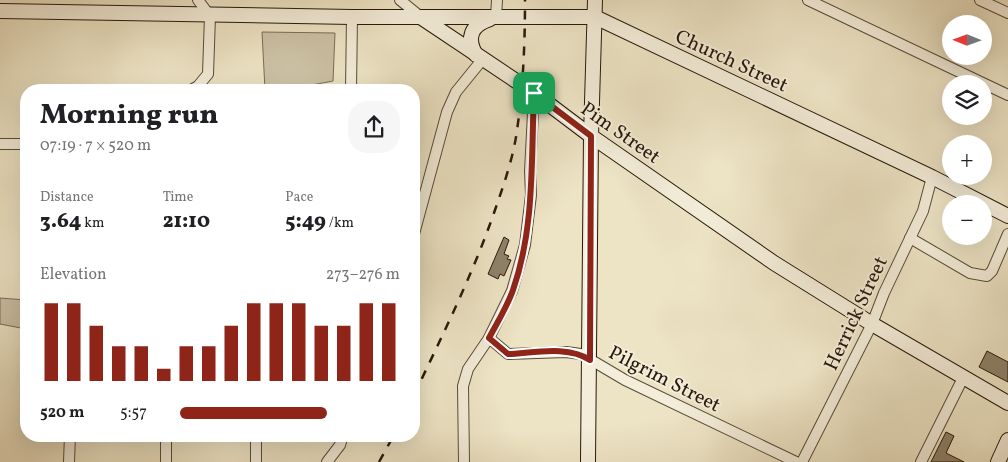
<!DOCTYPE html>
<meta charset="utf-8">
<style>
body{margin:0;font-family:Vollkorn,serif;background:#f6f6f6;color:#202124;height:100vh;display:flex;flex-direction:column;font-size:19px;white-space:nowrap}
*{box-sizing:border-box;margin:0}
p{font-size:16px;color:#757577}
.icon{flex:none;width:28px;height:28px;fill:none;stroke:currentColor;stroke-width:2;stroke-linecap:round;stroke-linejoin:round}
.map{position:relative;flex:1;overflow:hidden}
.panel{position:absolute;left:20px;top:84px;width:400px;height:358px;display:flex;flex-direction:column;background:#fff;border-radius:20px;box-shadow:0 5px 20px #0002}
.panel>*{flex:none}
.needle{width:32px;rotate:271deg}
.fabs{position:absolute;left:942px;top:15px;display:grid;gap:10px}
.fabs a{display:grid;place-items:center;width:50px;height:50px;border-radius:50%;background:#fff;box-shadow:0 5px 20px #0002;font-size:25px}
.pin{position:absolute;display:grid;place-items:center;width:42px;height:42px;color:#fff;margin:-21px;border-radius:10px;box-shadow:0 2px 8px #0006}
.round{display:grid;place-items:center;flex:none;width:52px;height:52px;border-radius:20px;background:#f6f6f6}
.summary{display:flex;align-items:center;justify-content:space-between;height:85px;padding:0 20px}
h1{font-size:28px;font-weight:800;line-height:38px}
.figures{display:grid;grid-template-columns:repeat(3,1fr);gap:8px;height:85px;padding:5px 20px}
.figures div{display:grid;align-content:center}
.figures b{font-size:21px;font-weight:800}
.figures small{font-size:14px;font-weight:400}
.figures p{font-size:14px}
.chart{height:140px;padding:10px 20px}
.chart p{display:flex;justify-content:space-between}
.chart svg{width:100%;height:90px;margin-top:5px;stroke:#8f2418;stroke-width:6}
ul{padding:0 20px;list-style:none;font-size:16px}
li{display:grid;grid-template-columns:80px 60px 1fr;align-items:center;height:38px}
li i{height:12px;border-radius:6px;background:#8f2418}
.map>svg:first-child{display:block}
.green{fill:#ccc1a5;stroke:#7a6c58}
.building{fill:#8e826b;stroke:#28180a}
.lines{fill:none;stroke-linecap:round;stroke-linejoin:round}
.street-casing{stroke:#594b39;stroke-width:12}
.secondary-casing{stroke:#28180a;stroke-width:16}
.street{stroke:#f3edd9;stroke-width:10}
.secondary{stroke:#f3edd9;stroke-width:14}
.rail{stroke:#28180a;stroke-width:2.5;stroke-dasharray:9 9;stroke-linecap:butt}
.route-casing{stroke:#fff;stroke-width:10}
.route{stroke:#8f2418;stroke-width:6}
.labels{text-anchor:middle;stroke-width:4;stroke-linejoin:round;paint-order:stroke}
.street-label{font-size:20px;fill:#28180a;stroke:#f3edd9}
</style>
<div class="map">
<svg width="1008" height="462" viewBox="0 0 1008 462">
<rect width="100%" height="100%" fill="#ede4c5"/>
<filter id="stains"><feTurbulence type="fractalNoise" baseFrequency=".004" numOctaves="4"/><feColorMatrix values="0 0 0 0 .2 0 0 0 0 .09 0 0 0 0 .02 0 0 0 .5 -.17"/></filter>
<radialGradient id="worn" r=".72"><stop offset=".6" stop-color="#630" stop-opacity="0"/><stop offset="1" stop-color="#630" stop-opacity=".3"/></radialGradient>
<g class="green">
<polygon points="262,32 335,33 333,81 285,90 265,90"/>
<polygon points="0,298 26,300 26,329 0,324"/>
</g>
<g class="building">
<polygon points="504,237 509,240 504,254 509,256 507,259 511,260 504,276 500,274 498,279 488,274"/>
<polygon points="987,351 1008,362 1008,382 979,367"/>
<polygon points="946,432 954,436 946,453 964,462 931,462"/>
</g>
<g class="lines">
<g class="street-casing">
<g id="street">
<polyline points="400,0 422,18"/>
<polyline points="808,0 1008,95"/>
<polyline points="980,0 1008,13"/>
<polyline points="496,17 497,0"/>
<polyline points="191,90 198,86 208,74 210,16 198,0"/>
<polyline points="351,90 352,17"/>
<polyline points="0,144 26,144"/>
<polyline points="414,234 447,112 456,92 482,60"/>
<polyline points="910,238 970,273 987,276 992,271 1008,234"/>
<polyline points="489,338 508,354 566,352 581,354 625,380 796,462"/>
<polyline points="256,435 256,462"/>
<polyline points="69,462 70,435"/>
<polyline points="166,462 166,435"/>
<polyline points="327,462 340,445 343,435"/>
<polyline points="464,462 463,386 468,369 489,338 512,291 525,245 531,195 530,171 534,93"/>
<polyline points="802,462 872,324 884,293 923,211 932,177"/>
<polyline points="921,462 964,376"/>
</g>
</g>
<g class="secondary-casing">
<g id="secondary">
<polyline points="0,11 352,17 595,17 932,177 1008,216"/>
<polyline points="422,18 534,93 591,136 774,263 872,324 1008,403"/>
<path d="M 476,55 C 466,38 471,25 490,19"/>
<polyline points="588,462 591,136 595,0"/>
<polyline points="998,462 1008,440"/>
</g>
</g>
<use href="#street" class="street"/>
<use href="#secondary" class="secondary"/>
<g class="rail">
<path d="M 414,395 C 443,334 473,274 495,210 C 503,187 512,161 516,137 C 523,92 525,45 525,0"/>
<polyline points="379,462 394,435"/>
</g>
</g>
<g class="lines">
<g class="route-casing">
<path id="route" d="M 534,93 L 591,136 L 590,360 C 568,345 533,353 508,354 L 489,338 C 497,323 507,307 513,290 C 535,227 531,159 534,93 Z"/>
</g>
<use href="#route" class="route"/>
</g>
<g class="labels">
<g class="street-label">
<text transform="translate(732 60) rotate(25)" y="7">Church Street</text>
<text transform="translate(621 132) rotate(35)" y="7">Pim Street</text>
<text transform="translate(855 313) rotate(-65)" y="7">Herrick Street</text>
<text transform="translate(665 378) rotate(27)" y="7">Pilgrim Street</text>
</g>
</g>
<rect width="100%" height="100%" filter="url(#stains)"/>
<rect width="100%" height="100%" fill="url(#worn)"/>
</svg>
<div class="fabs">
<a><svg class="needle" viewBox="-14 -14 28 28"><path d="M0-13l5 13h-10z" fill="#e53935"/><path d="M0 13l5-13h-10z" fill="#757577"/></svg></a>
<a><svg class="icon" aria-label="layers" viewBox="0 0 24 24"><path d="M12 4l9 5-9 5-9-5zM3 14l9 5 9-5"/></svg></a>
<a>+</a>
<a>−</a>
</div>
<div class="pin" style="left:534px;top:93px;background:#1e9e55"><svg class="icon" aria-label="arrive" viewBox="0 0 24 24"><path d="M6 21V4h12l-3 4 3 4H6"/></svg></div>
<section class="panel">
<div class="summary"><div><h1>Morning run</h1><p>07:19 · 7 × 520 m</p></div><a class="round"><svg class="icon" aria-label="share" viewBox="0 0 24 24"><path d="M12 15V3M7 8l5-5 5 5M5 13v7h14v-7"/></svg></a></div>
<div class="figures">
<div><p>Distance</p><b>3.64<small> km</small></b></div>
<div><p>Time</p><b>21:10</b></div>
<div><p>Pace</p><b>5:49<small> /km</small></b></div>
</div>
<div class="chart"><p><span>Elevation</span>273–276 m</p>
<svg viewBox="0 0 160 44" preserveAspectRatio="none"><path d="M5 44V6M15 44V6M25 44V17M35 44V27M45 44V27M55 44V38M65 44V27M75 44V27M85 44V17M95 44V6M105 44V6M115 44V6M125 44V17M135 44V17M145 44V6M155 44V6"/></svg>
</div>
<ul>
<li><b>520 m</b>5:57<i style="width:67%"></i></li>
</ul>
</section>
</div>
